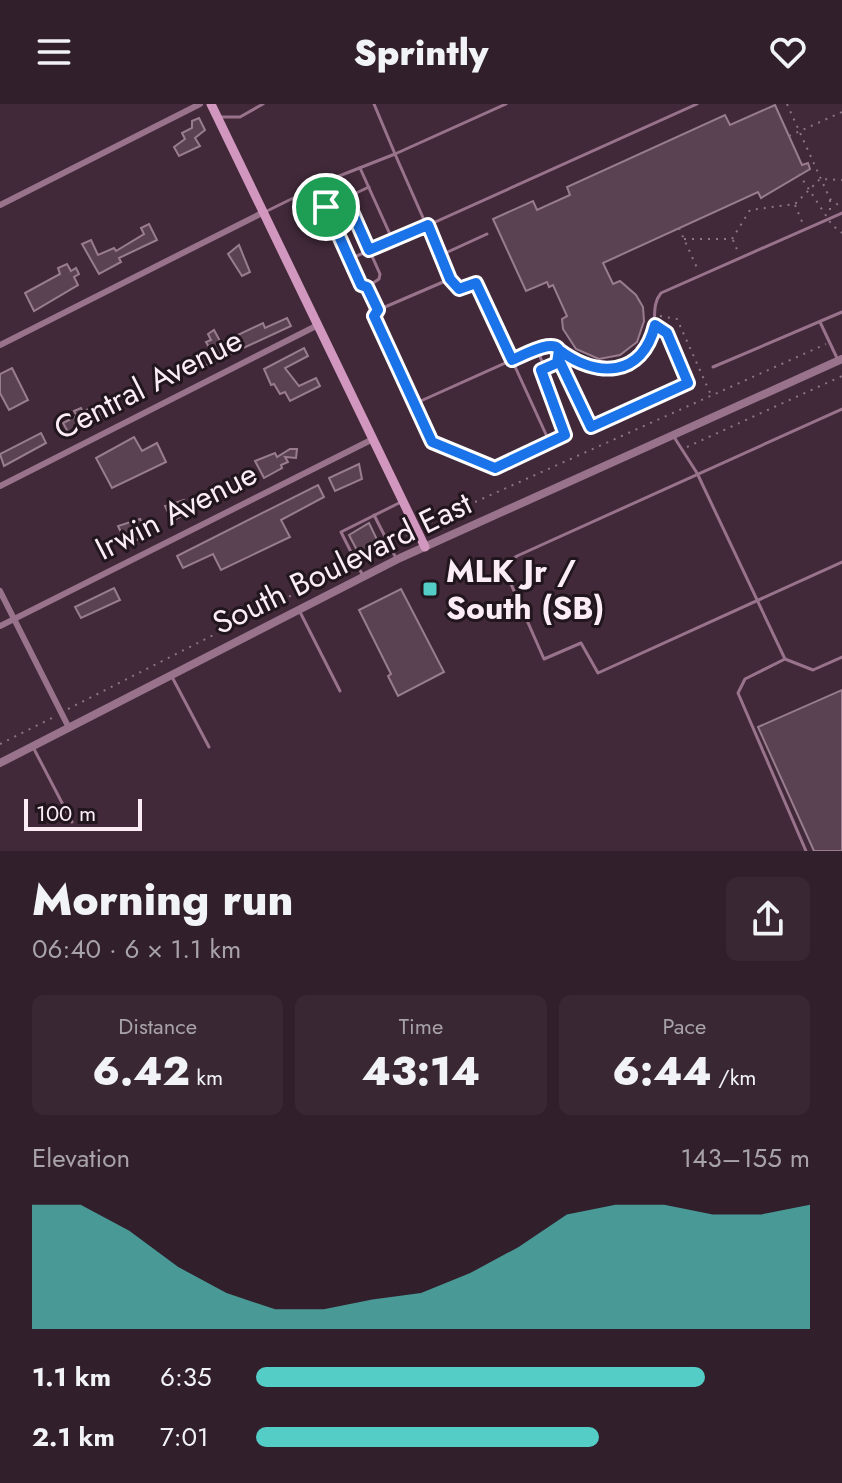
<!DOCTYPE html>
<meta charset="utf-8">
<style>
body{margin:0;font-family:Jost,sans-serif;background:#392733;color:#f1f3f6;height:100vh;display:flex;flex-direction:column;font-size:30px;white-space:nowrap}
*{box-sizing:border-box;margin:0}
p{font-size:26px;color:#a8a2a9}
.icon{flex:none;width:44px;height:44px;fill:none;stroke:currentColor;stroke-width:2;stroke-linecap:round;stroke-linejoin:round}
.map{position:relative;height:747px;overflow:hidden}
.drawer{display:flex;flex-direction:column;background:#311f2b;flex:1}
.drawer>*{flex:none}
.scale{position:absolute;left:24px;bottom:20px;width:118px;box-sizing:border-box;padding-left:8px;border:4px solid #fcecf5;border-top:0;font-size:22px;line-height:28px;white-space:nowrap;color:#fcecf5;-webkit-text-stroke:6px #21161d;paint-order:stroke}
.pin{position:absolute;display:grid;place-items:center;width:68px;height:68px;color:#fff;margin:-34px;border:4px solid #fff;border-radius:50%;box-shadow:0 2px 8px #0007}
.round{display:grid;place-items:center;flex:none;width:84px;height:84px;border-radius:12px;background:#392733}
.overview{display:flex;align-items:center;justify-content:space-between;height:136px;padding:0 32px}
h1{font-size:44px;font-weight:800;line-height:60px}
.figures{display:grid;grid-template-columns:repeat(3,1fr);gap:12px;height:136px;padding:8px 32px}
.figures div{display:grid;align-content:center;border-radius:12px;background:#392733;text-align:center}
.figures b{font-size:40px;font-weight:800}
.figures small{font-size:22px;font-weight:400}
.figures p{font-size:22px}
.chart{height:224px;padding:16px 32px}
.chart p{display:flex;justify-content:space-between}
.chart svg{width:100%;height:144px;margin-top:8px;fill:#54cdc6;opacity:.7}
ul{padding:0 32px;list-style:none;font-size:26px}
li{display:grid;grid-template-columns:128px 96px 1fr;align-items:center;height:60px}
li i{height:20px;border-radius:10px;background:#54cdc6}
header{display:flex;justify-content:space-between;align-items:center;height:104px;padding:0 32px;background:#311f2b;font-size:36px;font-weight:800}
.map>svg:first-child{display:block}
.building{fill:#5b4252;stroke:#997d8f;stroke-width:2}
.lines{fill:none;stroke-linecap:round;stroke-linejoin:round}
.path{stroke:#8b7683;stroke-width:2;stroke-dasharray:2 6;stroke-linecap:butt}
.service{stroke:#98738b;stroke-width:3}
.minor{stroke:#98738b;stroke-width:6}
.tertiary{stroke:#98738b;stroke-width:8}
.secondary{stroke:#d297be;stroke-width:9}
.path-bridge{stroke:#8b7683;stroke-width:2;stroke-dasharray:2 6;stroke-linecap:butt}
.route-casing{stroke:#fff;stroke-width:16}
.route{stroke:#1a73e8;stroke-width:10}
.poi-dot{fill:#54cdc6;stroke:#21161d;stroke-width:3}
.labels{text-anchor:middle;stroke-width:6;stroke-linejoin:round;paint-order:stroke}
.street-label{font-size:32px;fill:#fcecf5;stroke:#21161d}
.poi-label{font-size:32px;font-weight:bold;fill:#fcecf5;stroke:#21161d;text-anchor:start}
</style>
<header><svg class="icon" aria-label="menu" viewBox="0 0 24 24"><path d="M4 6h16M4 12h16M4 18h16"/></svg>Sprintly<svg class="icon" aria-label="heart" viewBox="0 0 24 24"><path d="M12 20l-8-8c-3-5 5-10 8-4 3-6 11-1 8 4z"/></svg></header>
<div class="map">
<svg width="842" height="747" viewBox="0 0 842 747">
<rect width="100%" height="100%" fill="#412939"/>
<g class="building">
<polygon points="775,1 802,61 808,59 810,65 761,94 758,88 603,159 613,180 620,177 636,191 643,203 644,217 637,238 620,251 599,255 576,245 563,225 562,215 567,212 553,181 549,183 547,178 526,187 493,115 533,97 537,106 570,91 567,83 725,11 730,21"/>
<polygon points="199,14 205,26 195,34 200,42 179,52 174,43 185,35 182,29 192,24 192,17"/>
<polygon points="149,120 157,136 119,154 121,158 99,170 82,140 91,136 98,151 114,144 116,147 144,130 141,124"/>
<polygon points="239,141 250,168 242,172 228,150"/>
<polygon points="67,160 71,167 76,164 79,170 74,173 78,181 34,207 25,189 60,170 58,164"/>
<polygon points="287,214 291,222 196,266 191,255 211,247 206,238 211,236 208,230 214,226 221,239 263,219 265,224"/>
<polygon points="304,244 308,252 285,264 299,282 316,274 320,282 290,297 285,288 280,290 274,280 271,281 264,265"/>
<polygon points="12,264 28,296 9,306 0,289 0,270"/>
<polygon points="96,301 101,315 68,328 63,319 77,312 74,307 81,304 83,308"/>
<polygon points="41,329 46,339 4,362 0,350"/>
<polygon points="134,333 142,347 157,339 166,358 112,384 96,354"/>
<polygon points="290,345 297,345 296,354 285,353 288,358 281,361 282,364 264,374 255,357 275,349 277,353"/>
<polygon points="359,360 362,375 335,387 329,374"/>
<polygon points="318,381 324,393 281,416 290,433 221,466 213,450 183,464 177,452"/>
<polygon points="184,396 190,408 172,417 165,402"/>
<polygon points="140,415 148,430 127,441 118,422"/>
<polygon points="369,419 381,444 361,454 349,431"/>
<polygon points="114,484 120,496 81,514 75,503"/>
<polygon points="401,485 444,568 398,592 388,572 391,570 359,506"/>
<polygon points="842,586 842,747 814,747 758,623"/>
</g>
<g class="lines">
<g class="path">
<polyline points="787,0 830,95 841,103"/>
<polyline points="789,32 842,8"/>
<polyline points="830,96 830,107"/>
<polyline points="795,101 803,120"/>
<polyline points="679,124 698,166"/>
<polyline points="684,135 732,135 750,106 795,100 820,75 842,76"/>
<polyline points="733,136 738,148"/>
<polyline points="660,212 677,215 711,291"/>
<polyline points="687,343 842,272"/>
<polyline points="424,421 826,240"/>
<polyline points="393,440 408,431"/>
<polyline points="361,456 383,444"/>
<polyline points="68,605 351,461"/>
<polyline points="0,640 56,612"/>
</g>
<g class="service">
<polyline points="374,0 395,50 506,0"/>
<polyline points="221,13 240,13 263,0"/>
<polyline points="360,64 393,137 697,0"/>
<polyline points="369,83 326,103 361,181 367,183 378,206"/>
<polyline points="346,94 380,170 379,175 367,183"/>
<polyline points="267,107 334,74 395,50 450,175"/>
<polyline points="441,151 487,130"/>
<polyline points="349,155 393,137"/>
<polyline points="820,218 837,254"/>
<circle cx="550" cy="251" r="10"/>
<path d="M 559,246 C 591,270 637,278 652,231 C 657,216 651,201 661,189 L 842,109"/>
<polyline points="559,256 591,323 688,279 667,229 656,222"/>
<polyline points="547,261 541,266 565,331 548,339"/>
<polyline points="713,263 842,208"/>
<polyline points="414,300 512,256 475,178 459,185 450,175 378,206 374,212 431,337 491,363 549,337 512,256 545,242"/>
<polyline points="842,305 517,452 503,462 544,555 581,539 598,569 842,458"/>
<polyline points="674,333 697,369 785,555"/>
<polyline points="374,411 396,454"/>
<polyline points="362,470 341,428 399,399"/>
<polyline points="299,506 340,587"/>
<polyline points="171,571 209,643"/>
<polyline points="34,645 72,718"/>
<polyline points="806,747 738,589 745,575 785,555 813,566 842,553"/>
</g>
<g class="minor">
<polyline points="0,101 200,0"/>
<polyline points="0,241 264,108"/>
<polyline points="0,382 318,221"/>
<polyline points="0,487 69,624"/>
<polyline points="0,522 373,335"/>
</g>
<polyline class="tertiary" points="0,659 400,454 842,255"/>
<polyline class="secondary" points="211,0 425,443"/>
<polyline class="path-bridge" points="799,70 832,121 842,129"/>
</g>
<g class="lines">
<g class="route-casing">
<path id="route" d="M 326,103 L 361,181 L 367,183 L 378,206 L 374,212 L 432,338 L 495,364 L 565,331 L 541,266 L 557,259 L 559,246 C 597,274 642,274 655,221 L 667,229 L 688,279 L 591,323 L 559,256 C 566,227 524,251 512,256 L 476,179 L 459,185 L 450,175 L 428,121 L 369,146 L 346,94 L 326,103"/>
</g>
<use href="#route" class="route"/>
</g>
<rect class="poi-dot" x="422" y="477" width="16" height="16" rx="4"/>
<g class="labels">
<g class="street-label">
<text transform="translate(148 280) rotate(-27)" y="11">Central Avenue</text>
<text transform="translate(176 407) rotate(-27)" y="11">Irwin Avenue</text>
<text transform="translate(342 459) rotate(-26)" y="11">South Boulevard East</text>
</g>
<g class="poi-label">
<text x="446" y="478">MLK Jr /<tspan x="446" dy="37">South (SB)</tspan></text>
</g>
</g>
</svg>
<div class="scale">100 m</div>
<div class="pin" style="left:326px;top:103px;background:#1e9e55"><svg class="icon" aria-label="arrive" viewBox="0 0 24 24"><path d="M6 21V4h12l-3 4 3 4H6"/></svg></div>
</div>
<section class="drawer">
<div class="overview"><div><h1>Morning run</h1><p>06:40 · 6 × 1.1 km</p></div><a class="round"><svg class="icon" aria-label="share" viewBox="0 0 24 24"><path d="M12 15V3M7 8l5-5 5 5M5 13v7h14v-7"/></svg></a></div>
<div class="figures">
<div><p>Distance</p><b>6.42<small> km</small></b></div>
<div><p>Time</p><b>43:14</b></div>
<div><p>Pace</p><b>6:44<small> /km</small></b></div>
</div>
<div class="chart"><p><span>Elevation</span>143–155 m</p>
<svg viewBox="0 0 160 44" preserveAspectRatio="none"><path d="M0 44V6L10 6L20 14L30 25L40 33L50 38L60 38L70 35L80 33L90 27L100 19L110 9L120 6L130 6L140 9L150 9L160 6V44z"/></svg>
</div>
<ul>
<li><b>1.1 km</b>6:35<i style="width:81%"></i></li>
<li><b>2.1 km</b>7:01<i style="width:62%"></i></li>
</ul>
</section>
